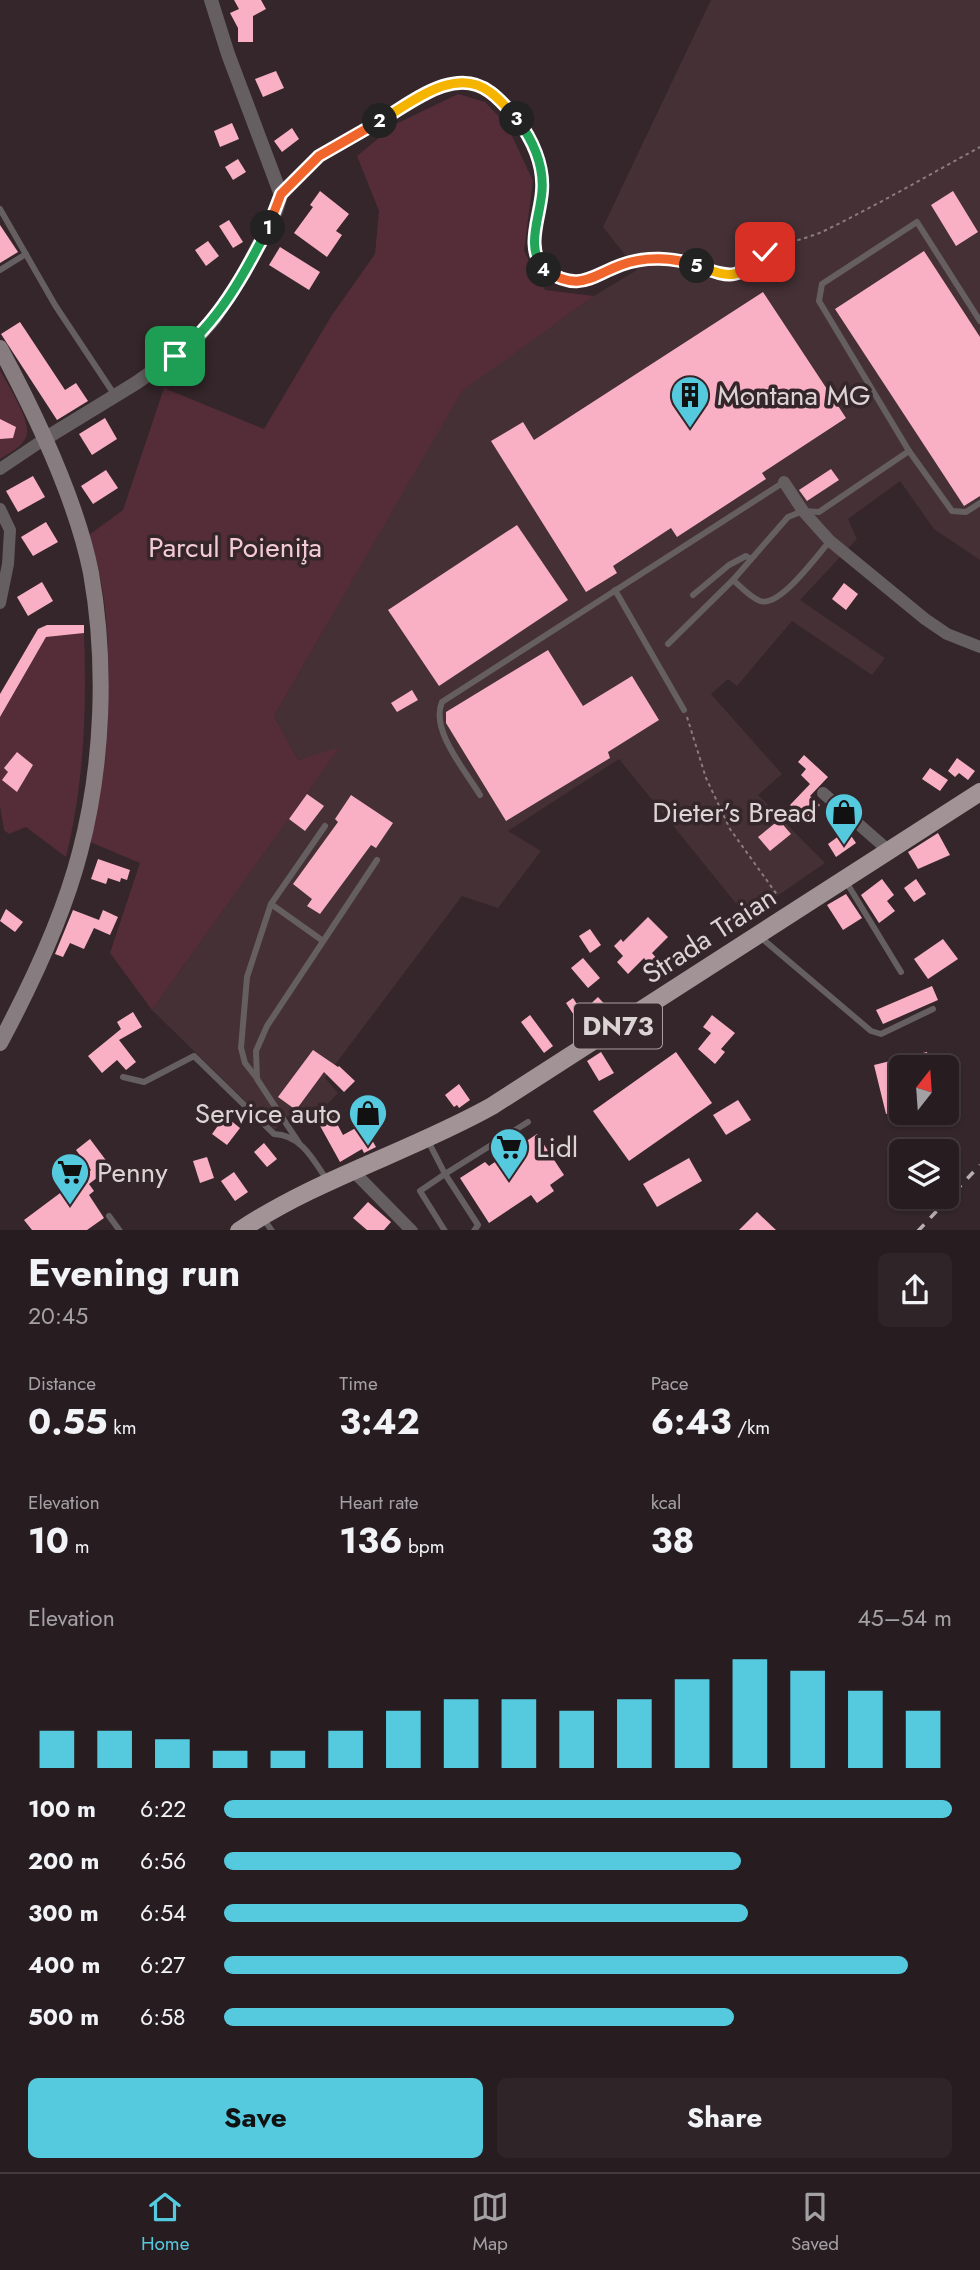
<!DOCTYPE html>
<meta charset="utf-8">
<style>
body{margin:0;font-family:Jost,sans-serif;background:#2f2529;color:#f1f3f6;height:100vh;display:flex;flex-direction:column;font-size:26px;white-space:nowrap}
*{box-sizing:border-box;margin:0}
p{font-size:23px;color:#a4a1a5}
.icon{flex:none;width:38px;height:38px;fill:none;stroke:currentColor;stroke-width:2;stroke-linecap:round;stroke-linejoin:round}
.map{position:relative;height:1230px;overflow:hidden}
.panel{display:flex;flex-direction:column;background:#271c20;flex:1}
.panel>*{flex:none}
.needle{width:46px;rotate:17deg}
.buttons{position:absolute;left:889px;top:1055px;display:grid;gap:14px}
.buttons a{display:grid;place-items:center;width:70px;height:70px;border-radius:10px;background:#271c20;box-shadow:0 2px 5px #0004,0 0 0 2px #433a3e;font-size:35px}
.pin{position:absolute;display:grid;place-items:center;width:60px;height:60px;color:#fff;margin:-30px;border-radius:14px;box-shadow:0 4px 10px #0006}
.km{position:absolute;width:35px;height:35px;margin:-18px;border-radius:50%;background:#222;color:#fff;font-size:19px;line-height:35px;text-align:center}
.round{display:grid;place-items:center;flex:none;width:74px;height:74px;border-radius:10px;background:#2f2529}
.headline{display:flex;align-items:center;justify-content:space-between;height:119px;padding:0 28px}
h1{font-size:38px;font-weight:700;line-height:52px}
.stats{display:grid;grid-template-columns:repeat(3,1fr);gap:10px;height:119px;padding:7px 28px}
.stats div{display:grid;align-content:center}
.stats b{font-size:35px;font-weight:700}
.stats small{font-size:19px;font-weight:400}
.stats p{font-size:19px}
.chart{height:196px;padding:14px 28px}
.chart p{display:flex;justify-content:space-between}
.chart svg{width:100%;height:126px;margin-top:7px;stroke:#55cadf;stroke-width:6}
.cta{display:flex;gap:14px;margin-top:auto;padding:14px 28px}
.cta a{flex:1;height:80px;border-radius:10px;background:#55cadf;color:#111;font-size:28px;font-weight:700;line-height:80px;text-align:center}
.cta a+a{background:#2f2529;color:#f1f3f6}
ul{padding:0 28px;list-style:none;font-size:23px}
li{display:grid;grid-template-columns:112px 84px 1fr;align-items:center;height:52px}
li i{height:18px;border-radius:9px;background:#55cadf}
.menu{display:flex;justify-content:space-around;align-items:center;height:98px;border-top:2px solid #433a3e;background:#271c20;font-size:19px;color:#a4a1a5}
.menu a{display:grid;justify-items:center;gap:4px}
.menu .current{color:#55cadf}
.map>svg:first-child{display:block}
.built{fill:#443035}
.green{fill:#542d38}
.building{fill:#fab0c4}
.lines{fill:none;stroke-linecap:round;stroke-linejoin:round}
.path{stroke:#887c7f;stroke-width:2;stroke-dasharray:3.5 3.5;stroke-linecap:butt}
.service{stroke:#665f61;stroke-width:6}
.minor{stroke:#665f61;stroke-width:12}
.tertiary{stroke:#665f61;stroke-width:14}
.secondary{stroke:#877c7f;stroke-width:16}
.primary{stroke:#a19396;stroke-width:18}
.rail{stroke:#b8aeb0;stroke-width:3.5;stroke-dasharray:9 9;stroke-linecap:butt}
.split-1-casing{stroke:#fff;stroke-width:14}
.split-2-casing{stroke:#fff;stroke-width:14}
.split-3-casing{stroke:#fff;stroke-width:14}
.split-4-casing{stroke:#fff;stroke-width:14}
.split-5-casing{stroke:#fff;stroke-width:14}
.split-6-casing{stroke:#fff;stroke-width:14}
.split-1{stroke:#22a559;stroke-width:9}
.split-2{stroke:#f0652b;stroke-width:9}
.split-3{stroke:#f5b400;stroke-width:9}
.split-4{stroke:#22a559;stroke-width:9}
.split-5{stroke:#f0652b;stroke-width:9}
.split-6{stroke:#f5b400;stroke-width:9}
.labels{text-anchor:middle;stroke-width:7;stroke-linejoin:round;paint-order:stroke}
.shield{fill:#34262a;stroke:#aa9fa2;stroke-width:2}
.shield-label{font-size:26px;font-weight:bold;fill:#dcd3d5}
.poi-label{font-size:28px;fill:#dcd3d5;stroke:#34262a;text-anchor:start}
.park-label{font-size:28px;fill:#f4cbd5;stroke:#34262a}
.street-label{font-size:28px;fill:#dcd3d5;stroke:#34262a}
</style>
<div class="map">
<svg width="980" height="1231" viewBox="0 0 980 1231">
<rect width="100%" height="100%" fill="#34262a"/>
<polygon class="built" points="711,0 980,0 980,560 934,529 900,481 848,519 857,539 800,600 885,658 872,675 792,621 737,686 728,679 711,694 782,774 758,795 825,863 747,917 619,759 508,831 541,851 498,908 462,896 325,1078 338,1093 307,1126 300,1120 286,1116 275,1130 152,1010 339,748 298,760 274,716 462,390 594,296 637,270 603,227"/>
<g class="green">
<path d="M 458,94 L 485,102 L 507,125 L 533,181 L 524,251 L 545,290 L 594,296 L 462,391 L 274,716 L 298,760 L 340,747 L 152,1010 L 110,953 L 140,863 L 90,842 C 106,741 122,634 89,535 L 123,510 L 164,388 L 264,429 L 332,315 L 375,254 L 379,211 L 357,156 L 396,124 Z"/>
<path d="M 0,370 C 7,384 33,423 26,437 C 21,448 9,453 0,459 Z"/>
<path d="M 84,633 C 87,709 84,784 66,857 L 26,827 L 9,834 L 4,830 L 0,806 L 0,717 L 46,637 Z"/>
</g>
<g class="building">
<polygon points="234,0 261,0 266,9 253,16 253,42 238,42 238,28 230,13 239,9"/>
<polygon points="276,71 284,88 263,97 255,79"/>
<polygon points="232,123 239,139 220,147 214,131"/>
<polygon points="292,128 299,139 282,152 274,141"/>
<polygon points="238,159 246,172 233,180 225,167"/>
<polygon points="320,191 349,214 336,231 342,235 327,257 294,233 313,207 310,205"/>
<polygon points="953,191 978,232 956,246 931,205"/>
<polygon points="229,220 243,242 233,248 219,226"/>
<polygon points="0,225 18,252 0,263"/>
<polygon points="208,241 219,256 206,266 195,250"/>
<polygon points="280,247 320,272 309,290 269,265"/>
<polygon points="924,251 980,337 980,496 964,506 835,309"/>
<polygon points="763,292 846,418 762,473 766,479 677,537 671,528 613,566 617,573 586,592 491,441 523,422 534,440"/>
<polygon points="20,322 65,390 76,383 88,401 57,420 1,334"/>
<polygon points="105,418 117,439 92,455 79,434"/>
<polygon points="0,419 16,427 13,438 0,439"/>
<polygon points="831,469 839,480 807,501 799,490"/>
<polygon points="106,470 118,488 93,504 81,486"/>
<polygon points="33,476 45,497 18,512 6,491"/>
<polygon points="46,522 58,542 33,556 21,537"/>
<polygon points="517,525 568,600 439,686 388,610"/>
<polygon points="42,582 53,601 28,616 17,597"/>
<polygon points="844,583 858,594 846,610 832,599"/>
<polygon points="47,625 84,625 84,633 46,637 0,717 0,694 38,629"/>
<polygon points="548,650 583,706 632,676 659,720 608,752 610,758 506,821 446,723 446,712"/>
<polygon points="412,690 418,700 397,712 391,703"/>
<polygon points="17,752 33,765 17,792 2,780 8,772 4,768"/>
<polygon points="804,755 828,777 810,796 820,805 806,819 790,805 810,784 801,775 806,769 798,762"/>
<polygon points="957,758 975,771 968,780 959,773 955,777 948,771"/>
<polygon points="930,768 948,780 940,791 922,779"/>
<polygon points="307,794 324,806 305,831 289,819"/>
<polygon points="351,795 393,823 376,848 371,845 320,914 307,906 312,899 293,884 338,822 335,819"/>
<polygon points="779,820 791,834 770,851 758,837"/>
<polygon points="847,830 856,843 836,857 828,844"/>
<polygon points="938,833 950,855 918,869 908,852"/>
<polygon points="98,859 130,870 127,880 121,878 120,882 108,878 106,884 91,879"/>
<polygon points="882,879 894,895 887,901 895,911 879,923 861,895"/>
<polygon points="916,879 926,894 914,902 904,888"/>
<polygon points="846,894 862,918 843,930 827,905"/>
<polygon points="6,909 23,922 15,932 0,921"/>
<polygon points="73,910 99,920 103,910 118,917 110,935 94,928 84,949 70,943 63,957 55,954"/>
<polygon points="648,917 668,937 652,953 663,966 656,973 644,958 628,974 617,962 623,956 614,946 621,939 623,942"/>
<polygon points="590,929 601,945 590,953 579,936"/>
<polygon points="943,939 958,959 928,979 914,959"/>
<polygon points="583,958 600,978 588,988 571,968"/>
<polygon points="932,986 938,1000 883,1024 876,1010"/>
<polygon points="598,997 610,1010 583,1029 566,1003 573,998 582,1012"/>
<polygon points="133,1012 142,1027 119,1040 136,1062 126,1070 117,1060 102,1073 88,1056 121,1029 117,1022"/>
<polygon points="530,1015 553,1046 544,1053 521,1022"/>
<polygon points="712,1015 735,1033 721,1049 725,1052 715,1064 698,1049 711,1033 703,1027"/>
<polygon points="313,1050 338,1067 339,1066 355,1081 344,1092 324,1072 296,1110 278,1097"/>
<polygon points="601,1052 614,1073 599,1081 587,1061"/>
<polygon points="676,1052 712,1103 629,1161 593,1111"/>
<polygon points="927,1052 931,1068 901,1068 901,1110 886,1114 874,1065"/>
<polygon points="459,1084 470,1100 459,1108 457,1105 454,1107 445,1095"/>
<polygon points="738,1100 751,1120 726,1135 713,1115"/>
<polygon points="225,1116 240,1128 227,1145 212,1134"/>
<polygon points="333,1116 343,1135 363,1124 376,1147 364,1153 362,1149 340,1162 319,1124"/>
<polygon points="537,1134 564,1175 550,1185 554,1191 537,1203 531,1195 489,1223 460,1178 485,1162 489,1166"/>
<polygon points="90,1139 111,1167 89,1184 94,1191 89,1195 104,1218 87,1230 32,1230 24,1220 91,1170 76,1150"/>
<polygon points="264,1143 277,1159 267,1167 254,1152"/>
<polygon points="207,1157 214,1178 200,1183 193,1161"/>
<polygon points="689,1158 702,1181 657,1207 643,1184"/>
<polygon points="234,1172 248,1192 235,1201 221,1181"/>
<polygon points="368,1202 391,1222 384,1230 367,1230 353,1218"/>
<polygon points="757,1212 776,1230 739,1230"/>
</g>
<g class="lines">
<g class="path">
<path d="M 292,184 L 319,156 L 431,91 C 461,79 479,79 502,103 C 519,121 534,140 540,165 C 546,195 521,253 546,271 C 579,296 600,269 630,262 C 648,258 670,257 688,262 C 701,266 719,277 733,275 C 748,273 754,258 767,251 C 785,242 808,239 826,230 C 879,204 929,175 980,147"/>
<polyline points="687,717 706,778 730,829 778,896"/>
</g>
<g class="service">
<polyline points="0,209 55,305 114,394"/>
<polyline points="0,270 26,254"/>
<polyline points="980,321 917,222 822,284 819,301 909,451 952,511 966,512 980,503"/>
<path d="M 733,580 C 740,586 751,598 760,601 C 780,608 817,555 830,541"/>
<polyline points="615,590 684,710"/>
<polyline points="693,595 729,565 746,556 751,559"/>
<polyline points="668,644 733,580 788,517 803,511 819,512 909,451"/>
<path d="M 480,795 C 465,770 430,730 442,702 L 784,482"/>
<polyline points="845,880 901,972"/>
<polyline points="271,904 323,941"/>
<polyline points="759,936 871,1031 881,1034 933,1009"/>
<path d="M 123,1077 L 144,1082 L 194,1056 L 274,1134 C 301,1135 313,1159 327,1180"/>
<polyline points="256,1077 245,1063 241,1048 247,977 271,904 325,826"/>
<polyline points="427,1139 445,1174 528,1122"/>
<polyline points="299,1143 257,1079 256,1051 267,1026 377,860"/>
<polyline points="109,1216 120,1231"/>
<polyline points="263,1218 272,1231"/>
<polyline points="445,1231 420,1191 445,1174 478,1225 474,1231"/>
</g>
<g class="minor">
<polyline points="0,469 46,438"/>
<polyline points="784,482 803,511 830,541 925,619 947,634 980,647"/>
<polyline points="0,509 10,530 8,564 0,603"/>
<polyline points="823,793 888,850"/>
<polyline points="353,1171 412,1231"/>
</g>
<polyline class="tertiary" points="46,438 136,383 193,343 214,319 244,273 276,211 281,195 228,54 211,0"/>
<path class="secondary" d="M 0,348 C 36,415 76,498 91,573 C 107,663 103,765 80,852 C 64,914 30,987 0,1043"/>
<path class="primary" d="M 239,1231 C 318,1178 410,1152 492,1106 L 980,792"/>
<polyline class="rail" points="918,1231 980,1165"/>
</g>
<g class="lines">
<g class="split-1-casing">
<path id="split-1" d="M 175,356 C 218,323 244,275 268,228"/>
</g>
<g class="split-2-casing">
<polyline id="split-2" points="268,228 281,194 319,156 380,121"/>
</g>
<g class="split-3-casing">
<path id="split-3" d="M 380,121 C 411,103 455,65 490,92 C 500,99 509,110 517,119"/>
</g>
<g class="split-4-casing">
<path id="split-4" d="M 517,119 C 532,139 544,165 542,191 C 540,219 525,246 544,270"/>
</g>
<g class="split-5-casing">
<path id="split-5" d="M 544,270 C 580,292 589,277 621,265 C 645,256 674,257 697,266"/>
</g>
<g class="split-6-casing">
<path id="split-6" d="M 697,266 C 735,279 736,279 765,252"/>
</g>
<use href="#split-1" class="split-1"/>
<use href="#split-2" class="split-2"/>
<use href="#split-3" class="split-3"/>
<use href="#split-4" class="split-4"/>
<use href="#split-5" class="split-5"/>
<use href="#split-6" class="split-6"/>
</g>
<defs>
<g id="building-pin" transform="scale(2.0125)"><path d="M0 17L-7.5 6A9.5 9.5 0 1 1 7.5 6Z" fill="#55cadf" stroke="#34262a"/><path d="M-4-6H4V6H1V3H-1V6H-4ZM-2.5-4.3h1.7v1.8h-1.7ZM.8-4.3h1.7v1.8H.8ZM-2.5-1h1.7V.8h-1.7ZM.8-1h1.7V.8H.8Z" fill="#111"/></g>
<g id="shop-pin" transform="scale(2.0125)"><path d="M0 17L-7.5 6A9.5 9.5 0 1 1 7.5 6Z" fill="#55cadf" stroke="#34262a"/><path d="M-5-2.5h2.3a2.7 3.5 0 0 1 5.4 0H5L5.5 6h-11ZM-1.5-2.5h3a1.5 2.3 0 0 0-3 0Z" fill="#111"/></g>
<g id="supermarket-pin" transform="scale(2.0125)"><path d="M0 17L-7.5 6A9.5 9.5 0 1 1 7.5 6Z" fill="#55cadf" stroke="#34262a"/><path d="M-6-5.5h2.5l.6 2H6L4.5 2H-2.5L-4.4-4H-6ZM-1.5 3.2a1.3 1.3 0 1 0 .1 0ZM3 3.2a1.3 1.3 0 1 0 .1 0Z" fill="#111"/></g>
</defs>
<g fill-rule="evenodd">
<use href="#building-pin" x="690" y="395"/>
<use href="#shop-pin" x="844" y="812"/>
<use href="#shop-pin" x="368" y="1113"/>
<use href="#supermarket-pin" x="509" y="1147"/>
<use href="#supermarket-pin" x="70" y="1172"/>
</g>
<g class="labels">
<rect class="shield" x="574" y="1003.5" width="88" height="45" rx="5"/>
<g class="shield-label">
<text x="618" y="1035">DN73</text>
</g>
<g class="poi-label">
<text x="717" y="405">Montana MG</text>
<text x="817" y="822" text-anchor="end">Dieter’s Bread</text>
<text x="341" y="1123" text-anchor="end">Service auto</text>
<text x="536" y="1157">Lidl</text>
<text x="97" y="1182">Penny</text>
</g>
<g class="park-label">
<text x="235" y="557">Parcul Poieniţa</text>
</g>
<g class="street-label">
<text transform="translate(709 935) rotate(-33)" y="10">Strada Traian</text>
</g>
</g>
</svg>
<div class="buttons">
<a><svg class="needle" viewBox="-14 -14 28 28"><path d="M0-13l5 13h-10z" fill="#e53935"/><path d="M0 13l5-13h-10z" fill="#a4a1a5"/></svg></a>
<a><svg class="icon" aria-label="layers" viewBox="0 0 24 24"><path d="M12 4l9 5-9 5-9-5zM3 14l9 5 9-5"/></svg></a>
</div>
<div class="pin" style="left:175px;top:356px;background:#1e9e55"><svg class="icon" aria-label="arrive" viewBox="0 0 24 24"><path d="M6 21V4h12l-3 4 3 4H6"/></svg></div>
<div class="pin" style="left:765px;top:252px;background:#d93025"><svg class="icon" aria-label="check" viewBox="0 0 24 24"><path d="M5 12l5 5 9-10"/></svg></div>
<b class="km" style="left:268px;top:228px">1</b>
<b class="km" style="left:380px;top:121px">2</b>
<b class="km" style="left:517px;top:119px">3</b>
<b class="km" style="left:544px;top:270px">4</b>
<b class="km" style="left:697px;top:266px">5</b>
</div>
<section class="panel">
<div class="headline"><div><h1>Evening run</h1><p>20:45</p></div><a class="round"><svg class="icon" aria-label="share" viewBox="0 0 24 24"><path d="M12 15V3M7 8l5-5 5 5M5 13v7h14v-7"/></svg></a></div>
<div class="stats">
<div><p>Distance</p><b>0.55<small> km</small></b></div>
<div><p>Time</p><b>3:42</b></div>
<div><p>Pace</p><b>6:43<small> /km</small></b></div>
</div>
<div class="stats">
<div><p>Elevation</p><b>10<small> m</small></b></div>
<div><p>Heart rate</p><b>136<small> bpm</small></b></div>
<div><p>kcal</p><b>38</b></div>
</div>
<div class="chart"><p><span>Elevation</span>45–54 m</p>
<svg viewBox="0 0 160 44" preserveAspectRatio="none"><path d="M5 44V31M15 44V31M25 44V34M35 44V38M45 44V38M55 44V31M65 44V24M75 44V20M85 44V20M95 44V24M105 44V20M115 44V13M125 44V6M135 44V10M145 44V17M155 44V24"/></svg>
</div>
<ul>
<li><b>100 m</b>6:22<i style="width:100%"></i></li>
<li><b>200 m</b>6:56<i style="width:71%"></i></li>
<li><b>300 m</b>6:54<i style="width:72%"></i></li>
<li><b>400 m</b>6:27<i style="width:94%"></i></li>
<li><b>500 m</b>6:58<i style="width:70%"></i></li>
</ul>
<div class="cta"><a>Save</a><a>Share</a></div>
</section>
<nav class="menu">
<a class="current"><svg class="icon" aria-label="home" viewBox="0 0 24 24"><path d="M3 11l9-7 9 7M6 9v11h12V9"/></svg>Home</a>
<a><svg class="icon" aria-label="map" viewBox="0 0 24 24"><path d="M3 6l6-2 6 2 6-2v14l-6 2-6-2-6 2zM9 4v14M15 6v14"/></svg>Map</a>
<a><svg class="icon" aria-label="saved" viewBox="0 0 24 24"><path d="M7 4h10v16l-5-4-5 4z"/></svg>Saved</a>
</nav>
